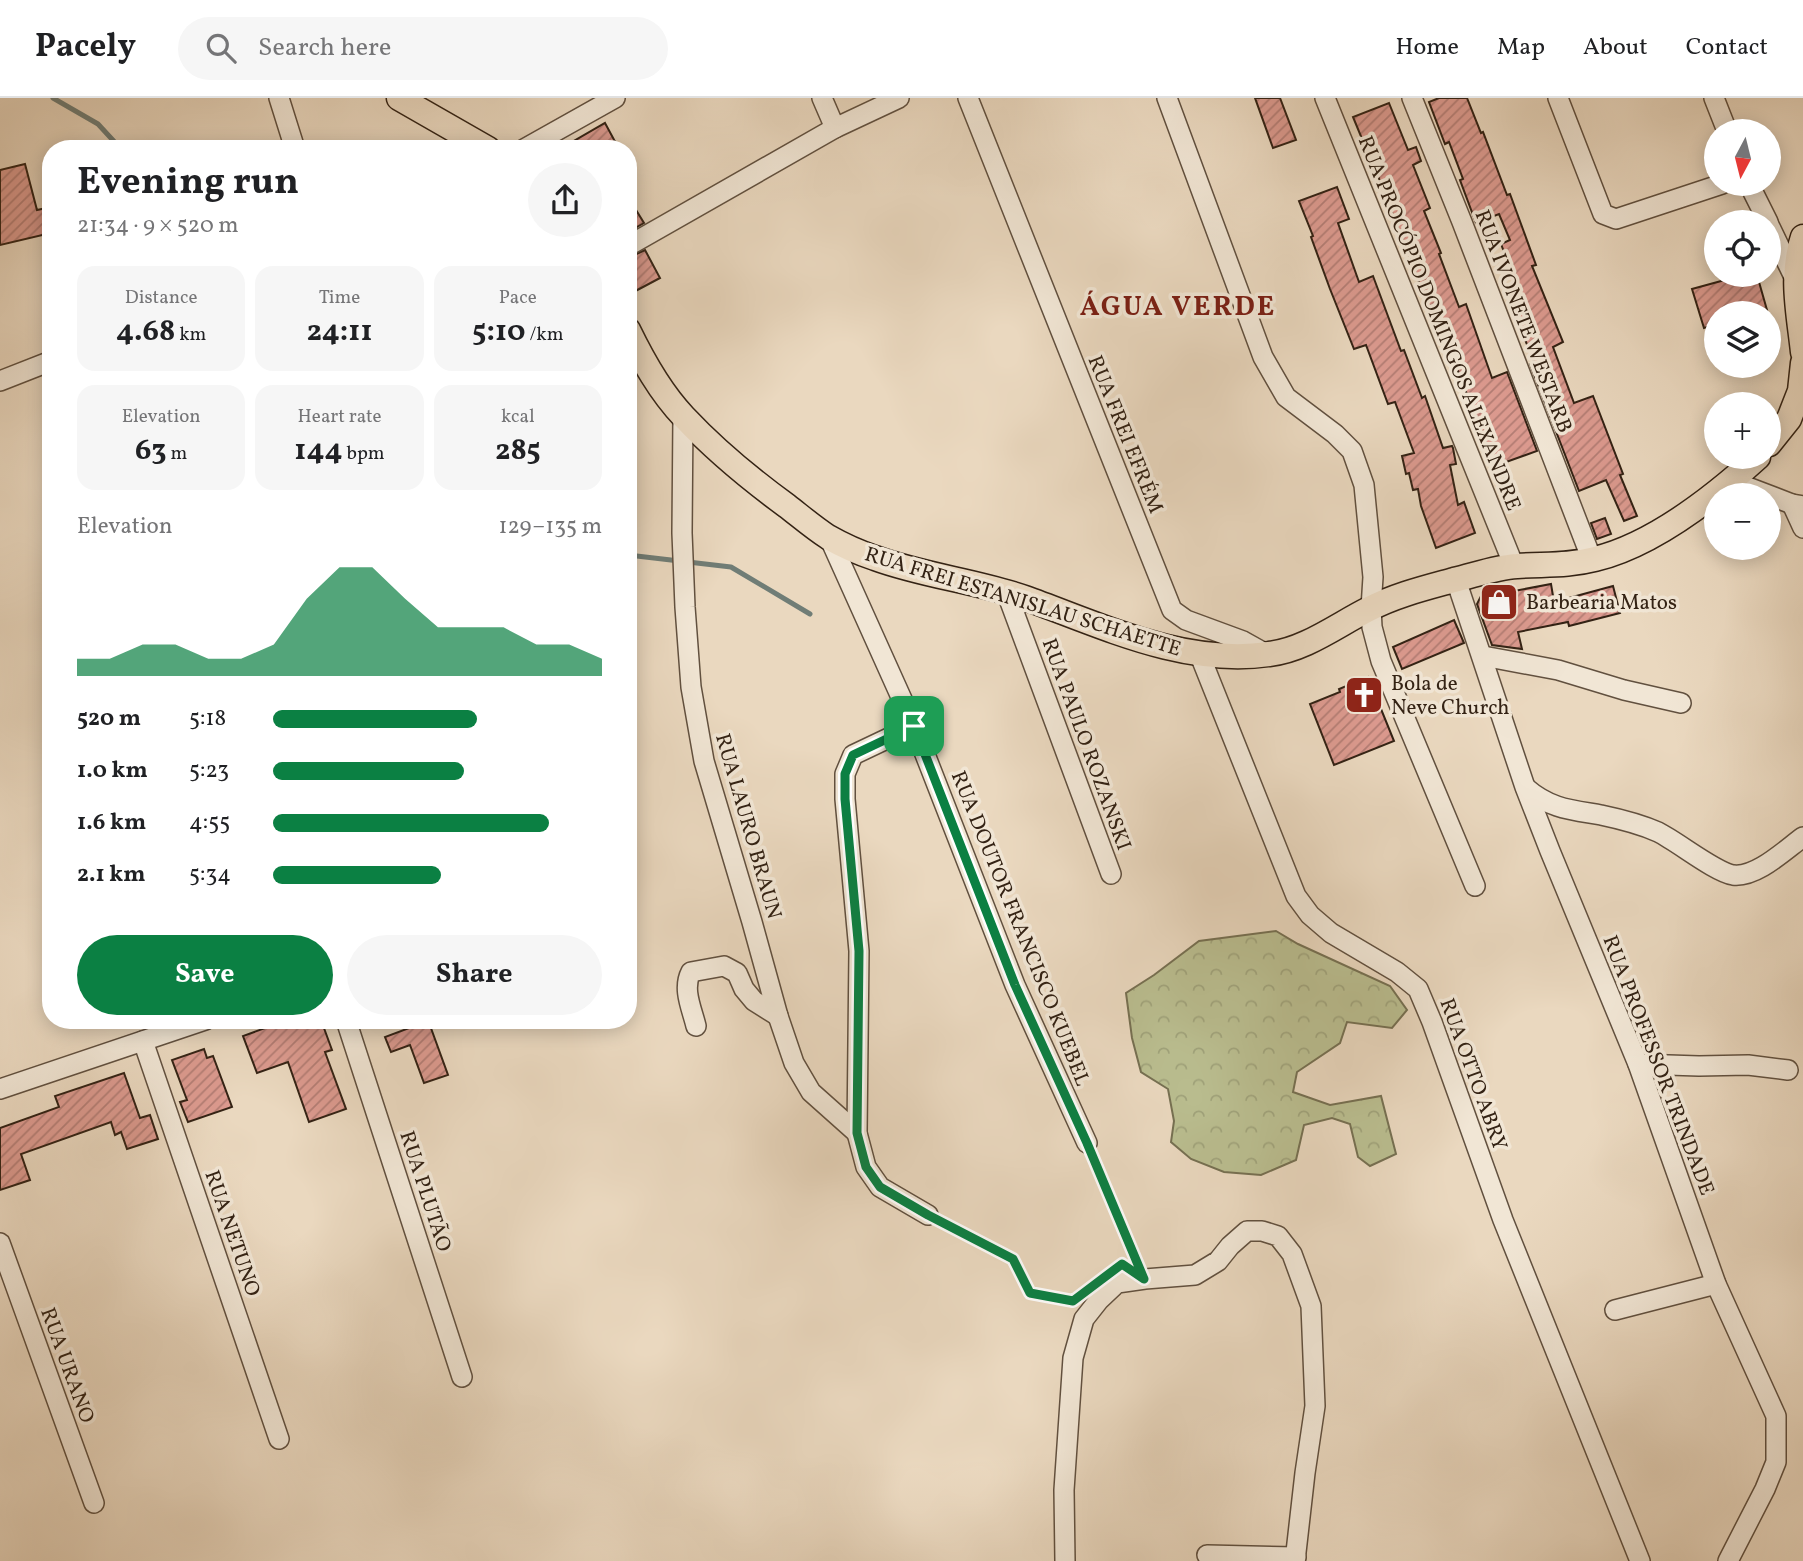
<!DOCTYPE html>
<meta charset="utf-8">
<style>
body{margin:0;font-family:Vollkorn,serif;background:#f6f6f6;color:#202124;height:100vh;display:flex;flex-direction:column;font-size:26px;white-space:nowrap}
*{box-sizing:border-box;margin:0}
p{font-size:23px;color:#757577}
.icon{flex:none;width:38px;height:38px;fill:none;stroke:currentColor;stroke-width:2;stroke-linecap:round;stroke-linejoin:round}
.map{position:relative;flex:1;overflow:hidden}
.sheet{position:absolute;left:42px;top:42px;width:595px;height:889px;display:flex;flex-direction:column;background:#fff;border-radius:28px;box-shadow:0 4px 18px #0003}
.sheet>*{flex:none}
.needle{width:46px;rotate:187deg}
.fabs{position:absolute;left:1704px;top:21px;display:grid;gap:14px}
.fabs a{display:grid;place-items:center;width:77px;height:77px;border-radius:50%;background:#fff;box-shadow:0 4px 18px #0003;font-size:35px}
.pin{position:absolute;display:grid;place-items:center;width:60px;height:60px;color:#fff;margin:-30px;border-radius:14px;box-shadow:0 4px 10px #0006}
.round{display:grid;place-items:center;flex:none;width:74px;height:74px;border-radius:37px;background:#f6f6f6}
.headline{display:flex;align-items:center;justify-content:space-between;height:119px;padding:0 35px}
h1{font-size:38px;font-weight:700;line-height:52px}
.figures{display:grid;grid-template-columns:repeat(3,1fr);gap:10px;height:119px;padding:7px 35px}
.figures div{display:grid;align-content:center;border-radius:18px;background:#f6f6f6;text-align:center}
.figures b{font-size:30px;font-weight:700}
.figures small{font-size:19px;font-weight:400}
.figures p{font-size:19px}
.chart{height:196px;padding:14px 35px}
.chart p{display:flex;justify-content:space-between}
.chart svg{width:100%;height:126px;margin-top:7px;fill:#0b8043;opacity:.7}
.button{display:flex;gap:14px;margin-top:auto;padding:14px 35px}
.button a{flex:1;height:80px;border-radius:42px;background:#0b8043;color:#fff;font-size:28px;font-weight:700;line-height:80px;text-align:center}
.button a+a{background:#f6f6f6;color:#202124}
ul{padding:0 35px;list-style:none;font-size:23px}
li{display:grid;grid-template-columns:112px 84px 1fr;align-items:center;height:52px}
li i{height:18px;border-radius:9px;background:#0b8043}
header{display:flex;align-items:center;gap:42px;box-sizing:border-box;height:98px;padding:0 35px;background:#fff;border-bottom:2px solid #e0e0e0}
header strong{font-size:33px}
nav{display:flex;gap:38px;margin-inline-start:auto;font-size:24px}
.search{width:490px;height:63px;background:#f6f6f6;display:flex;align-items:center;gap:18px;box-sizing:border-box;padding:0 24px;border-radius:38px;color:#757577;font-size:26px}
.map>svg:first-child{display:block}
.forest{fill:url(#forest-crowns);stroke:#767052;stroke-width:2}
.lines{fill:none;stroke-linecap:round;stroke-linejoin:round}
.stream{stroke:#707d76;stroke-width:5}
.building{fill:url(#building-hatch);stroke:#332214;stroke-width:2}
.minor-casing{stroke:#61503f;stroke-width:22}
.major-casing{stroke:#332214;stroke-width:27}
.path{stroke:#332214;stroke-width:3.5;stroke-dasharray:2 3.5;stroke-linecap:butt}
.minor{stroke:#f1e6d5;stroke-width:19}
.major{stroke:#ead8bf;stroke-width:24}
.route-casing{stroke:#fff;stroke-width:14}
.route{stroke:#0b8043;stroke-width:9}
.labels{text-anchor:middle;stroke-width:7;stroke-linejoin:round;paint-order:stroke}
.street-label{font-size:21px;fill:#332214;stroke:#f1e6d5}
.poi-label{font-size:21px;fill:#332214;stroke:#f1e6d5;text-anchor:start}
.district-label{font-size:28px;font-weight:bold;letter-spacing:2px;fill:#7a1f14;stroke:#f1e6d5}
</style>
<header>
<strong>Pacely</strong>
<div class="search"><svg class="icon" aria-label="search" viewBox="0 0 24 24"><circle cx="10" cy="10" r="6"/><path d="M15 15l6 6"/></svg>Search here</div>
<nav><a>Home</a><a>Map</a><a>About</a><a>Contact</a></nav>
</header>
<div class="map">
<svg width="1803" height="1463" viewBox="0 0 1803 1463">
<defs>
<pattern id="forest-crowns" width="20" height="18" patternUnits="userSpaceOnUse" patternTransform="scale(1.75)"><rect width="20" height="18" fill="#babe90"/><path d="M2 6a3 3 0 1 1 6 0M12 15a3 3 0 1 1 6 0" fill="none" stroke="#a0a37b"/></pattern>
<pattern id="building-hatch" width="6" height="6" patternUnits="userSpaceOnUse" patternTransform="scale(1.75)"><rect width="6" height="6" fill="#dc9a8f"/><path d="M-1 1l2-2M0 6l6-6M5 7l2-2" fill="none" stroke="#b37d74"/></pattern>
</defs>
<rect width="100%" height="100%" fill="#ead8bf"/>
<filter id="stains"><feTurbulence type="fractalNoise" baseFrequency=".00286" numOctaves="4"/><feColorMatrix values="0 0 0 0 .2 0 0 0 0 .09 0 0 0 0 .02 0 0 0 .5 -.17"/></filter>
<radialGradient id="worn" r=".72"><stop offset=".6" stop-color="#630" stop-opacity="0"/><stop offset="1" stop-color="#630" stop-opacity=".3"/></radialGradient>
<polygon class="forest" points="1276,833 1298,846 1390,888 1407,912 1392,930 1347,924 1340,945 1297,974 1293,994 1330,1007 1381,998 1396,1056 1370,1068 1358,1059 1350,1026 1332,1020 1304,1027 1296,1062 1261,1077 1224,1074 1191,1061 1171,1044 1174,1023 1168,991 1141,974 1132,940 1126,895 1154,877 1199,843"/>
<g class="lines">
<g class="stream">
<polyline points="53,0 98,26 121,51"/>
<polyline points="628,457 731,469 810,516"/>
</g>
</g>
<g class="building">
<polygon points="1255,0 1280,0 1296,42 1273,50"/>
<polygon points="1439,0 1467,0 1481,35 1483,34 1507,97 1510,96 1536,167 1532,168 1563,244 1553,249 1574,305 1593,298 1623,376 1620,377 1637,418 1624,423 1606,382 1579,393 1530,266 1534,264 1504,189 1516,185 1501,146 1510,142 1499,116 1476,125 1460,82 1463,81 1449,44 1445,46 1429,4"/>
<polygon points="1389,5 1408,52 1416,49 1421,63 1413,67 1430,110 1424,113 1441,155 1439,156 1459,209 1466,206 1492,280 1507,274 1537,353 1495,368 1449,250 1445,251 1430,208 1428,209 1406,148 1405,148 1368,52 1367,53 1353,19"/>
<polygon points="605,25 619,51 560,51"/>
<polygon points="25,66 37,112 51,109 51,135 0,147 0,72"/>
<polygon points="1337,89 1349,121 1338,125 1359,184 1373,178 1401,253 1404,252 1422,300 1425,298 1443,350 1452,348 1453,350 1456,366 1450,367 1458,407 1464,404 1475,435 1436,450 1421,408 1418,391 1413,392 1409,375 1406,376 1402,358 1414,355 1395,304 1388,306 1366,247 1354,251 1330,191 1311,139 1313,138 1299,103"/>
<polygon points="628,99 644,125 628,134"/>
<polygon points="645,152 660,180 628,197 628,160"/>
<polygon points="1743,177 1757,177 1767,212 1756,215 1717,215 1717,226 1704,230 1692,191"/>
<polygon points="1605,420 1611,436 1597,441 1591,425"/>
<polygon points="1551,486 1554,504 1613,488 1620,515 1569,528 1568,524 1518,534 1522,551 1492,547 1477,506 1481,498 1494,493 1509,494"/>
<polygon points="1454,522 1464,545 1402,571 1393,549"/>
<polygon points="1368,579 1394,643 1334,667 1310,606 1340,594 1339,591"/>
<polygon points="298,922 321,922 332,952 325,954 346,1011 309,1024 288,964 257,975 243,938 282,924 283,928"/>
<polygon points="409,922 428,922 448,977 424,985 410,947 391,954 385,939 412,929"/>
<polygon points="204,951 207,960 213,958 232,1009 188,1024 180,1004 187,1002 172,962"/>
<polygon points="124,975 140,1020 150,1017 158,1041 127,1051 121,1034 115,1037 111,1024 21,1056 30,1082 0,1092 0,1030 59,1009 55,998"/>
</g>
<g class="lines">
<g class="minor-casing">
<g id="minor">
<polyline points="279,0 295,51"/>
<polyline points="822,0 835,30"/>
<polyline points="968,0 1172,512 1186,522 1243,543 1268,557"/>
<polyline points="1167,0 1263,259 1286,299 1335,336 1352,353 1364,387 1373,479 1371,510 1372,529 1381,563 1475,788"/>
<polyline points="1325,0 1514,468"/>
<polyline points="1412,0 1462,124 1592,462"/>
<polyline points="1558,0 1603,116 1616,121 1722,86"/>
<polyline points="1714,0 1727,33"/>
<polyline points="524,51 615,0"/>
<polyline points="1749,86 1768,124"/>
<polyline points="1769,127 1795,181"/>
<polyline points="628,148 835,30 899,0"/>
<polyline points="0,283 51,263"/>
<polyline points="683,318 682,435 685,509 691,589 704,663 752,824 778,918 794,965 811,994 857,1035"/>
<polyline points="1732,383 1792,406 1803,408"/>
<polyline points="1792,406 1803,430"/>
<polyline points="829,439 914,628 1015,887 1087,1045"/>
<polyline points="1456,482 1525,689 1550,753 1638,966 1716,1186 1776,1318 1776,1364 1765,1391 1728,1463"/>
<polyline points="1006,493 1111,776"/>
<polyline points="1199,555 1296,798 1310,817 1331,835 1397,874 1418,891 1432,924 1503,1122 1640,1463"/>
<polyline points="1483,558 1558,572 1624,592 1681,605"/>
<polyline points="914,628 853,657 845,676 845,701 859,853 857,1035 866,1069 880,1089 928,1117"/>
<path d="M 1526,690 C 1550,711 1572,712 1601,717 C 1620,721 1640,726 1658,734 C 1678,744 1715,774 1733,777 C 1756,780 1785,752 1803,739"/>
<polyline points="346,922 462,1279"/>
<path d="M 696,928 C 692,911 682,891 691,874 L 724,868 L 737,875 L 744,891 L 754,903 L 778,918"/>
<polyline points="143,943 279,1341"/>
<polyline points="1638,966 1699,968 1748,967 1788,972"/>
<polyline points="0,991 205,922"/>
<polyline points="0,1145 94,1405"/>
<polyline points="1615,1212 1716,1186"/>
<polyline points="1207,1457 1296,1459"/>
<polyline points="1065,1463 1064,1392 1073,1260 1084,1221 1099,1202 1117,1185 1145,1181 1195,1177 1218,1163 1230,1148 1247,1133 1262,1133 1278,1138 1292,1156 1311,1208 1315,1308 1305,1375 1295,1463"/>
</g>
</g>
<g class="major-casing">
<g id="major">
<polyline points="399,0 488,51"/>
<path d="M 1803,139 C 1790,177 1799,216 1803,254"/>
<path d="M 628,232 C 643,263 660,294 684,319 C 715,352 750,381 787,408 C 800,418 814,430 828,439 C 842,447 860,455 875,460 C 924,478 977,483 1025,500 C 1103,528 1184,568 1269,556 C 1305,552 1337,527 1369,511 C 1396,497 1425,490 1454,482 C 1475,477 1497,469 1517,468 C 1544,466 1568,468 1595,461 C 1653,447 1714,399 1758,359"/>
<polyline points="1769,346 1789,321 1800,293 1803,265"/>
</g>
</g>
<g class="path">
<polyline points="1093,1060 1137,1163"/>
<polyline points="942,1124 1013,1161 1030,1195 1073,1203 1075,1201"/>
</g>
<use href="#minor" class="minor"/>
<use href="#major" class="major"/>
</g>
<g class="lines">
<g class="route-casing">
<polygon id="route" points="914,628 1015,887 1087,1045 1144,1181 1122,1166 1073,1203 1030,1195 1013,1161 928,1117 880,1089 866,1069 857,1035 859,853 845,701 845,676 853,657"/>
</g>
<use href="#route" class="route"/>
</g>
<defs>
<g id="shop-square" transform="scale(2.0125)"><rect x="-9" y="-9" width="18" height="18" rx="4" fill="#8f2418" stroke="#f1e6d5"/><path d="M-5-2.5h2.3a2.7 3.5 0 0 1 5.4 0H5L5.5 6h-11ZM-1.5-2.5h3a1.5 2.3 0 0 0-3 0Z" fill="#fff"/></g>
<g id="church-square" transform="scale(2.0125)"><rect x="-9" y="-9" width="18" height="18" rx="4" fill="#8f2418" stroke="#f1e6d5"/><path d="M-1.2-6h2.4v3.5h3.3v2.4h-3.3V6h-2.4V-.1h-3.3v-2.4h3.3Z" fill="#fff"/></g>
</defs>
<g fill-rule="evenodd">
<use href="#shop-square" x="1499" y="504"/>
<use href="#church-square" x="1364" y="597"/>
</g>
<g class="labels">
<g class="street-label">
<text transform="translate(1524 223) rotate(69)" y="7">RUA IVONETE WESTARB</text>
<text transform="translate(1440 225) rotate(68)" y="7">RUA PROCÓPIO DOMINGOS ALEXANDRE</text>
<text transform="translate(1126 336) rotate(68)" y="7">RUA FREI EFRÉM</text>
<text transform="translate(1023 503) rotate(17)" y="7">RUA FREI ESTANISLAU SCHAETTE</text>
<text transform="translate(1087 646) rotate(70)" y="7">RUA PAULO ROZANSKI</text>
<text transform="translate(749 728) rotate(74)" y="7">RUA LAURO BRAUN</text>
<text transform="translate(1021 830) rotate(68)" y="7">RUA DOUTOR FRANCISCO KUEBEL</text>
<text transform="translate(1659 967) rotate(69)" y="7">RUA PROFESSOR TRINDADE</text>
<text transform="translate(1474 976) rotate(70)" y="7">RUA OTTO ABRY</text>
<text transform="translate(426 1093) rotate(72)" y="7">RUA PLUTÃO</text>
<text transform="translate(233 1135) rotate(71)" y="7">RUA NETUNO</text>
<text transform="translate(68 1267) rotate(70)" y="7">RUA URANO</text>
</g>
<g class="poi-label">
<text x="1526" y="511">Barbearia Matos</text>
<text x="1391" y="592">Bola de<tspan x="1391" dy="24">Neve Church</tspan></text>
</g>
<g class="district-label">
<text x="1178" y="217">ÁGUA VERDE</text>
</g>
</g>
<rect width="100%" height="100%" filter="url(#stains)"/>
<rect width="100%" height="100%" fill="url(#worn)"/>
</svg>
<div class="fabs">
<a><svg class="needle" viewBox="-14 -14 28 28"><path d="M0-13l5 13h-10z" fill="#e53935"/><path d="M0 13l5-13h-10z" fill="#757577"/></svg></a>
<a><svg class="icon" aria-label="locate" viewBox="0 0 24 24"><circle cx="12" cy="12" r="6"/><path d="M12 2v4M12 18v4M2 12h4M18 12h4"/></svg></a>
<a><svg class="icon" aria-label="layers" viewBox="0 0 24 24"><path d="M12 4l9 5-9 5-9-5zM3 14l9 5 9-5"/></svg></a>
<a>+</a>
<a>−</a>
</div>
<div class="pin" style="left:914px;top:628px;background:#1e9e55"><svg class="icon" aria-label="arrive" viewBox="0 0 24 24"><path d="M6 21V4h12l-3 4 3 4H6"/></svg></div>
<section class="sheet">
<div class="headline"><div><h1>Evening run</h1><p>21:34 · 9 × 520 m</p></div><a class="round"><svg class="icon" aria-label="share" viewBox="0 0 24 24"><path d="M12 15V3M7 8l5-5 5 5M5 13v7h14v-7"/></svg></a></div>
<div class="figures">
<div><p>Distance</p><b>4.68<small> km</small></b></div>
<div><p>Time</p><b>24:11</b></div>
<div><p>Pace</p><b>5:10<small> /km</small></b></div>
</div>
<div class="figures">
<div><p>Elevation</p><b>63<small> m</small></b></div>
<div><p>Heart rate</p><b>144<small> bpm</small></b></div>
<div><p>kcal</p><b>285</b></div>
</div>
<div class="chart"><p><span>Elevation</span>129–135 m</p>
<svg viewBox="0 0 160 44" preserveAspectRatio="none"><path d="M0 44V38L10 38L20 33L30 33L40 38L50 38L60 33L70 17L80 6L90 6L100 17L110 27L120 27L130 27L140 33L150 33L160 38V44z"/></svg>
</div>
<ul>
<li><b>520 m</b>5:18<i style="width:62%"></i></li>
<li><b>1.0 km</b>5:23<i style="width:58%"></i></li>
<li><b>1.6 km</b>4:55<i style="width:84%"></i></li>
<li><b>2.1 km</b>5:34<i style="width:51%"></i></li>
</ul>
<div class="button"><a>Save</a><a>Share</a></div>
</section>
</div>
